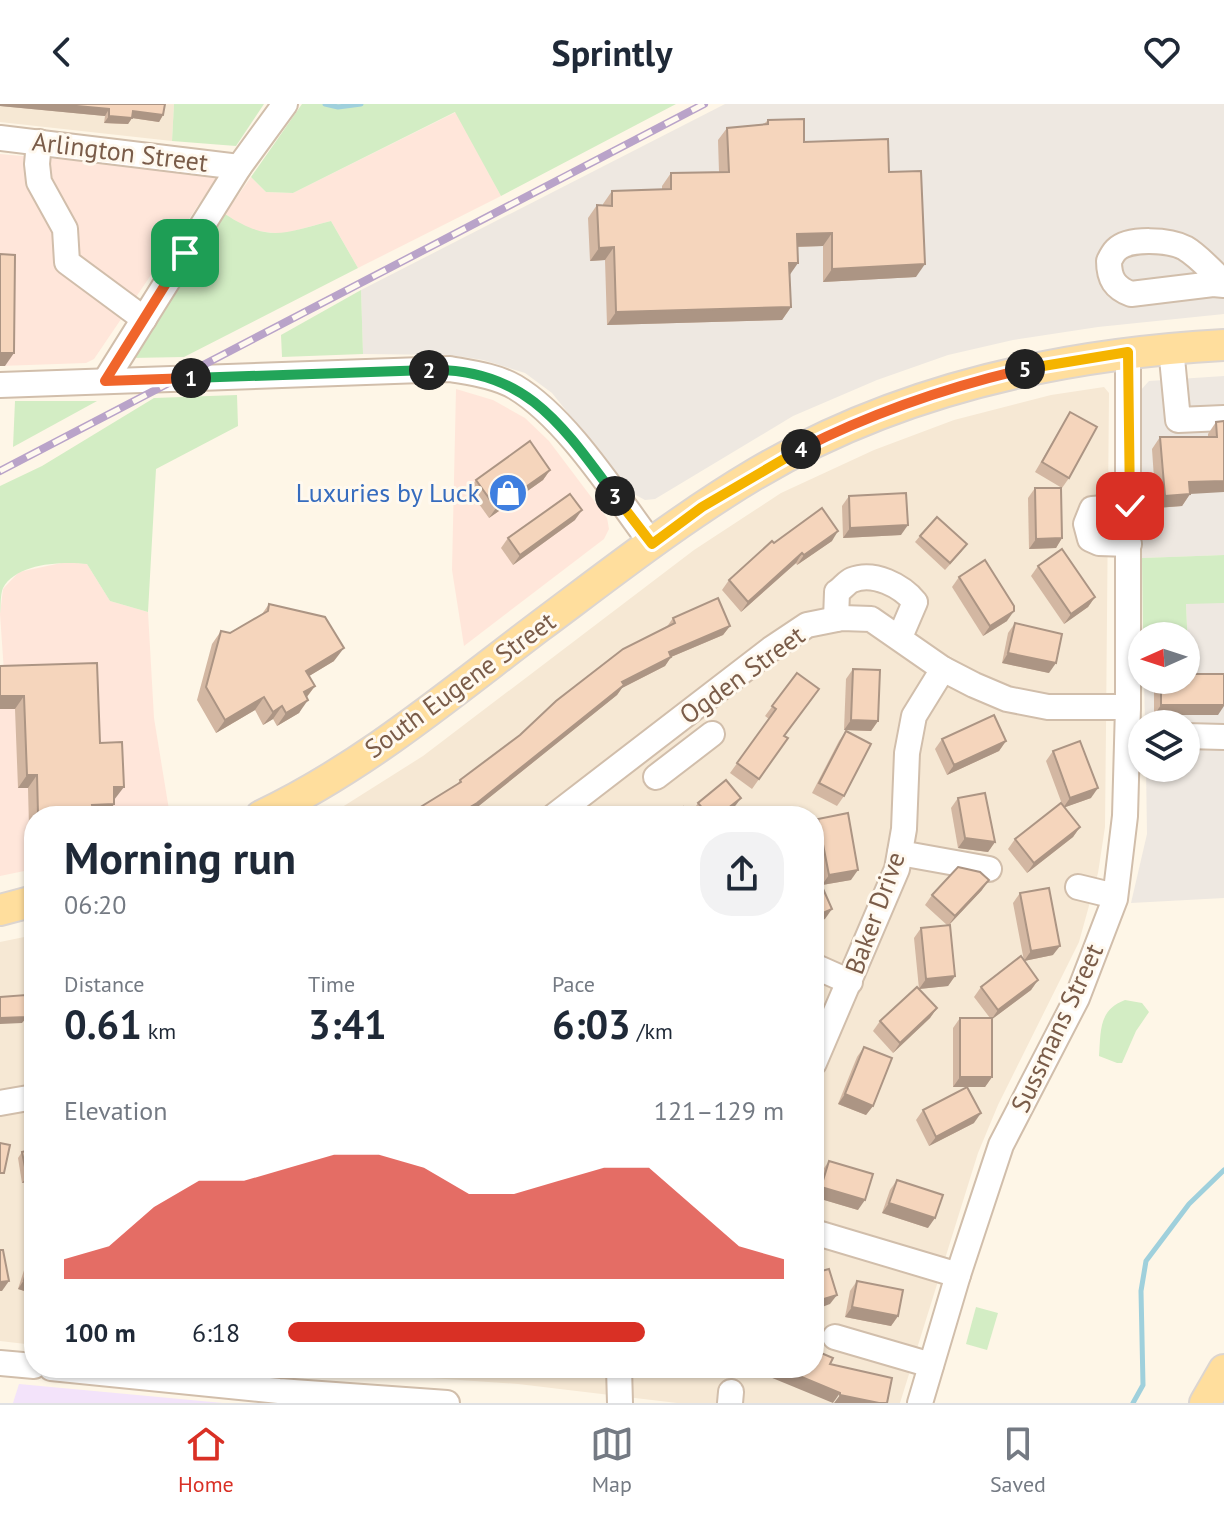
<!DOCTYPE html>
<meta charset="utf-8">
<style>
body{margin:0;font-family:"PT Sans",sans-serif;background:#f2f2f3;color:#1f2937;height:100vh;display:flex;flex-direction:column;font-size:30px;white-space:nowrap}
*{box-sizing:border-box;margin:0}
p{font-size:26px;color:#747a83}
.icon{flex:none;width:44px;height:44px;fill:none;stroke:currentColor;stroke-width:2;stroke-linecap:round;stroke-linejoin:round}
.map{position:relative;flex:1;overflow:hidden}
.sheet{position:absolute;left:24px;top:702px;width:800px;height:572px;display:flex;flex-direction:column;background:#fff;border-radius:32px;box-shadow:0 2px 6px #0004}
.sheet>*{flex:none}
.needle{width:52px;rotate:267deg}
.tools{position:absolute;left:1128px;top:518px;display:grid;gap:16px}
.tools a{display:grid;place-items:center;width:72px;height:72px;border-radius:50%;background:#fff;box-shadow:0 2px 6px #0004;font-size:40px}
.pin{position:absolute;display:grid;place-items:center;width:68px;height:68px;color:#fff;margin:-34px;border-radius:16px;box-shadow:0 4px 12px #0006}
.km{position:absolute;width:40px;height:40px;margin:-20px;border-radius:50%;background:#222;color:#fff;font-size:22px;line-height:40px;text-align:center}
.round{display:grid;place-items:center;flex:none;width:84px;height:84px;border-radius:32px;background:#f2f2f3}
.headline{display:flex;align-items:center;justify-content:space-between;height:136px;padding:0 40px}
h1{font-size:44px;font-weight:600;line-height:60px}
.figures{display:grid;grid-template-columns:repeat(3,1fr);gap:12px;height:136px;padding:8px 40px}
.figures div{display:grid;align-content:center}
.figures b{font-size:40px;font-weight:600}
.figures small{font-size:22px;font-weight:400}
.figures p{font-size:22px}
.chart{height:224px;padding:16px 40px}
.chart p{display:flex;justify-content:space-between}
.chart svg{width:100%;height:144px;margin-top:8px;fill:#d93025;opacity:.7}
ul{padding:0 40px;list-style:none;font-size:26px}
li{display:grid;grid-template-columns:128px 96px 1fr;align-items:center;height:60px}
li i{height:20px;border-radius:10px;background:#d93025}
header{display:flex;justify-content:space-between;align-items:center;height:104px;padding:0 40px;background:#fff;font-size:36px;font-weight:600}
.tabs{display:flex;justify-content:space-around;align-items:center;height:112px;border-top:2px solid #e0e1e3;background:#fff;font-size:22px;color:#747a83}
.tabs a{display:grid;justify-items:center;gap:4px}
.tabs .current{color:#d93025}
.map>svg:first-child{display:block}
.residential{fill:#f6e8d4}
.commercial{fill:#ffe6da}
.industrial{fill:#eee8e1}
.education{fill:#f3e3fa}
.green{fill:#d3edc4}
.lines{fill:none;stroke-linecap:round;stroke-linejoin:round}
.stream{stroke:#9fd0dc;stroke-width:5}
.minor-casing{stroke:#d1beab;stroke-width:28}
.major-casing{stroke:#dcd5d0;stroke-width:34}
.minor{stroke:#fff;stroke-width:24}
.major{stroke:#ffde9d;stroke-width:30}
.rail-casing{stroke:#b9a3c9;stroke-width:8}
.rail{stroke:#fff9ef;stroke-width:5;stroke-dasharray:15;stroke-linecap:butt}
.wall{fill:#d3b7a2}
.shaded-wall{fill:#ac9584}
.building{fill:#f5d5bc;stroke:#ac9584;stroke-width:2}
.split-1-casing{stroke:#fff;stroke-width:16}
.split-2-casing{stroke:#fff;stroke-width:16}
.split-3-casing{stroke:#fff;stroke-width:16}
.split-4-casing{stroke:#fff;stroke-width:16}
.split-5-casing{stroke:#fff;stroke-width:16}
.split-6-casing{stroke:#fff;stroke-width:16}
.split-1{stroke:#f0652b;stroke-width:10}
.split-2{stroke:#22a559;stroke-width:10}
.split-3{stroke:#22a559;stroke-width:10}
.split-4{stroke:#f5b400;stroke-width:10}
.split-5{stroke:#f0652b;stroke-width:10}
.split-6{stroke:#f5b400;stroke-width:10}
.labels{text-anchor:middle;stroke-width:6;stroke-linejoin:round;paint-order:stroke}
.street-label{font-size:26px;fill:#7a5c49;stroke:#fff9ef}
.shop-label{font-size:26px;fill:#366cbe;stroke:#fff9ef;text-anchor:end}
</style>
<header><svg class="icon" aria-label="back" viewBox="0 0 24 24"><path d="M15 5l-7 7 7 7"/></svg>Sprintly<svg class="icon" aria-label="heart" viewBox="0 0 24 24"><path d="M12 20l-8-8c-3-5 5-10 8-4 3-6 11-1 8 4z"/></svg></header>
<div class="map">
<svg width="1224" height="1299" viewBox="0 0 1224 1299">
<rect width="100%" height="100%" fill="#fef6e7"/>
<g class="residential">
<polygon points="0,0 174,0 172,37 0,18"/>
<polygon points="1104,283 1109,289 1106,624 1105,723 1098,769 1079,838 998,1001 978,1049 900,1299 677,1299 518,1280 301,1265 814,1264 814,712 328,712 423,652 694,446 781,389 874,346 954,316 1051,291"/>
<polygon points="34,831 34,1241 0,1237 0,838"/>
</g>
<g class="commercial">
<polygon points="456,8 501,92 358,164 331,117 282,130 250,126 225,110 251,73 266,88 293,89"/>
<polygon points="0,50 212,69 216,75 94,255 86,259 0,262"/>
<polygon points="456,285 493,296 525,314 549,337 607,414 609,425 604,435 464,542 452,466"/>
<polygon points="66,458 87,460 110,497 148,508 154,614 170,712 34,712 34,765 0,772 0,569 4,568 0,510 3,485 19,468"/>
</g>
<g class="industrial">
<polygon points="725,0 1224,0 1224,210 1098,223 1013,236 948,251 877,276 793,312 655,395 645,396 632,389 552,289 525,269 483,256 450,251 363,250 361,186"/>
<polygon points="1224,272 1224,451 1142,454 1141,286 1149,277"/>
<polygon points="1186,499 1224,499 1224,794 1131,799 1147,730 1146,664 1186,664 1186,620 1145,620 1144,576 1186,576 1186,567 1189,566"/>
</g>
<polygon class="education" points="19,1280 223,1299 13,1299"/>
<g class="green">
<polygon points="174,0 264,0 236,42 172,37"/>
<polygon points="302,0 676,0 501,92 455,8 293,89 266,88 251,73"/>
<path d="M 225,110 C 269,139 284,129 331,117 L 358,164 L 184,253 L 130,254 Z"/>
<polygon points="361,186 363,250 282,253 281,231"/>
<path d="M 237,291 L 238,322 L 156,365 L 148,508 L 110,497 L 87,460 C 63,457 16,459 3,484 C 0,491 1,503 0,510 L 0,382 L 42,362 L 154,294 Z"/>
<polygon points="15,297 97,297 13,343"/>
<polygon points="1224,451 1224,499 1186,500 1189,567 1186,567 1186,532 1143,532 1142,454"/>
<path d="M 1125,896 L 1142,899 L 1149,908 L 1136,927 L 1122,959 L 1117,959 L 1099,952 C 1101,928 1098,906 1125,896 Z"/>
<polygon points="976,1203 998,1209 987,1246 966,1240"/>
</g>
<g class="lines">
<g class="stream">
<polyline points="325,0 338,3 361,0"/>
<polyline points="1133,1299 1143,1281 1141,1187 1146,1157 1189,1100 1224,1066"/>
</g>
<g class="minor-casing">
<g id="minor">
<polyline points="0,34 239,63"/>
<polyline points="39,38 37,60 39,78 65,125 67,158 144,215"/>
<path d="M 1224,178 C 1212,168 1199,152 1185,144 C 1170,136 1129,133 1116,146 C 1113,149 1111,153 1109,157 C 1109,175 1115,184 1131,190 L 1213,180 L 1224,181"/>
<polyline points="1171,244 1178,316 1224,314"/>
<polyline points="105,277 239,63 285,0"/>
<path d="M 0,281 L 450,265 C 472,269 496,272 515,283 C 567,314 615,391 652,440"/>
<polyline points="1129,440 1099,439 1090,435 1086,420 1092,405 1130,402"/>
<path d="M 836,515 L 837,488 C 842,485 847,478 852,476 C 874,467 902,482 915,498 L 900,533"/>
<polyline points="1186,632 1224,633"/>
<polyline points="656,673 712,630"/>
<polyline points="554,712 771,545 807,521 842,514 871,515 943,565 974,581 1007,595 1048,603 1128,603"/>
<polyline points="900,749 989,765"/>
<polyline points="1078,783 1115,792"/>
<polyline points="814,862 850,878"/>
<polyline points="814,959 897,765 904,725 907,649 914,612 943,565"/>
<polyline points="0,999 34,993"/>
<polyline points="814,1128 958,1171"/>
<polyline points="835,1233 931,1261"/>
<polyline points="0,1259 34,1262"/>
<polyline points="51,1264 279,1287 447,1299"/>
<polyline points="619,1264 620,1299"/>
<polyline points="730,1299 731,1288"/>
<polyline points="920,1299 958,1171 1001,1041 1077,894 1115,795 1125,712 1128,603 1128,248"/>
</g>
</g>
<g class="major-casing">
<g id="major">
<path d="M 261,712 C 364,663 450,590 540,522 C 611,469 681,414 757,369 C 899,285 1061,250 1224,241"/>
<polyline points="0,806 34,797"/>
<polyline points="1205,1299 1224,1266"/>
</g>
</g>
<use href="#minor" class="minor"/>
<use href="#major" class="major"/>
<g class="rail-casing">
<polyline id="rail" points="0,367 704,0"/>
</g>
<use href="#rail" class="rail"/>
</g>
<g class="wall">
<polygon points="0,0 165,0 163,11 159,18 132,14 128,20 104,19 105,12 0,2"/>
<polygon points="768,16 804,38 889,68 916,173 823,178 823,142 798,143 789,172 791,203 782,216 607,221 605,156 590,157 588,114 597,101 603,102 603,100 612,87 662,85 662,82 671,69 719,68 718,36 727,24 764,20"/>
<polygon points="1070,308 1069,374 1062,384 1035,368"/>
<polygon points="1224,317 1190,390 1182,402 1156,404 1152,345 1160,333 1208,333 1208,330 1216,318"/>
<polygon points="550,366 543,376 489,414 469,386 476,376"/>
<polygon points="1035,384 1062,434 1056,444 1029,445 1028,394"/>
<polygon points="849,392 901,431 843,434 842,402"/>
<polygon points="575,416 513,461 501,444 508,434"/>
<polygon points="920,432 962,447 945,466 915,438"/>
<polygon points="832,437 797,461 796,459 741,508 722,486 729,476 774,439"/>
<polygon points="1038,462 1095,493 1088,503 1064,520 1031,472"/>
<polygon points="959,473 1007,517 983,532 952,483"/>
<polygon points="269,500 334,557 309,572 315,582 307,593 299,609 277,622 273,615 263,621 255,606 216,629 197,596 212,540 221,527 230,529 262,510"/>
<polygon points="673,514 730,522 723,531 671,553 665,562 622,584 617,591 470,709 457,681 460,676 666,524"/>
<polygon points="1015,519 1049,569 1002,559 1008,529"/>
<polygon points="0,562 100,639 114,696 114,700 106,712 34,712 34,723 29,723 28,684 18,684 15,605"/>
<polygon points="853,565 878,617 871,627 844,626 846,575"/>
<polygon points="797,569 784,632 788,634 752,685 730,669 769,615 765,612"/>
<polygon points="1157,576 1186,576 1218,611 1154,611 1154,580"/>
<polygon points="846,627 844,692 837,702 812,689 839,637"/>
<polygon points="942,635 1006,637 999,647 947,671 935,645"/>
<polygon points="1053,647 1091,694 1065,703 1080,723 1073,733 1027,769 1008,745 1015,735 1062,700 1046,657"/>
<polygon points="958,694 995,738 988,748 958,744 951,704"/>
<polygon points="698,699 736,701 722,712 699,712 694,705"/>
<polygon points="818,715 851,776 822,781 814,739 814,721"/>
<polygon points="982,786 949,821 955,872 948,882 919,885 914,834 921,824 947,821 925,801 932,791"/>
<polygon points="1020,789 1053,851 1024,857 1038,876 1031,886 992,915 992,973 985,983 967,983 974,1019 929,1042 916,1016 923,1006 967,983 953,983 953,924 960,914 990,914 974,893 981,883 1024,857 1013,799"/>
<polygon points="937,904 930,914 893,949 873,927 880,917"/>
<polygon points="864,943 873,1002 866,1011 838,1000 857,953"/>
<polygon points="34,1045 34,1077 22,1079 18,1054 22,1048"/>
<polygon points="829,1057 858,1106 814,1093 822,1067"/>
<polygon points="897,1076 928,1124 882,1109 890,1086"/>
<polygon points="32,1151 34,1152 34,1190 18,1185 26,1160"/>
<polygon points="857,1177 898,1212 891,1222 845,1213 850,1187"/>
</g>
<g class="shaded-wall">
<polygon points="0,0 55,0 109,5 105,12 0,2"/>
<polygon points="133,7 163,11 159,18 132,14 128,20 104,19 109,12"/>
<polygon points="832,129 823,142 788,143 797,130"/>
<polygon points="614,143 605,156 590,157 599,144"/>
<polygon points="789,159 798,159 789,172"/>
<polygon points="925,160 916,173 823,178 832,165"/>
<polygon points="791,203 782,216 607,221 616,208"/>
<polygon points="0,249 14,249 5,262 0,262"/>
<polygon points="550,366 543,376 489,414 496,404"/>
<polygon points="1224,377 1224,388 1190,390 1182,402 1156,404 1165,392 1189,378"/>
<polygon points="582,406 575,416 513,461 520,451"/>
<polygon points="908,421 901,431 843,434 850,424"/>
<polygon points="838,427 832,437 797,461 804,451"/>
<polygon points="1062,434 1056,444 1029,445 1036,435"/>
<polygon points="802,449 796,459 741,508 748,498"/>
<polygon points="1095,493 1088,503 1064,520 1071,510"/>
<polygon points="1014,507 1007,517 983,532 990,522"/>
<polygon points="730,522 723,531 671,553 665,562 622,584 617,591 470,709 465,712 455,712 622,578 669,548"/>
<polygon points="344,544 334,557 296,580 306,567"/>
<polygon points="1008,549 1056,559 1049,569 1002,559"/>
<polygon points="315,582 305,595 304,588"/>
<polygon points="0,592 24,592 15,605 0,605"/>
<polygon points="264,593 255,606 216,629 225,616"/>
<polygon points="308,596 299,609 277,622 286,609"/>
<polygon points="1161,601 1224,601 1224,602 1218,611 1154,611"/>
<polygon points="282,602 273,615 263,621 273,608"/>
<polygon points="851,616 878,617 871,627 844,626"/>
<polygon points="1006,637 999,647 947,671 954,661"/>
<polygon points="27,671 37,671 28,684 18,684"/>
<polygon points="114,683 124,683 114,696"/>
<polygon points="1098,684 1091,694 1063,704 1070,694"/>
<polygon points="741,694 736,701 722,712 718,712"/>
<polygon points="114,700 106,712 37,712 38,710 92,701"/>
<polygon points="1080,723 1073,733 1027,769 1034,759"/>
<polygon points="965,734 995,738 988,748 958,744"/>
<polygon points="858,766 851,776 822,781 829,771"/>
<polygon points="989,776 982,786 948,822 955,812"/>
<polygon points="832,805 825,815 814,820 814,813"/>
<polygon points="1060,842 1053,851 1024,857 1031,847"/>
<polygon points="955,872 948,882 919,885 926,875"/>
<polygon points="1038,876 1031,886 991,916 998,906"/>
<polygon points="937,904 930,914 893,949 900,939"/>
<polygon points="27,913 22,919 0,920 0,914"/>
<polygon points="960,973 992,973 985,983 953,983"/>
<polygon points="845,990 873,1002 866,1011 838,1000"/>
<polygon points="981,1009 974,1019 929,1042 936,1033"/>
<polygon points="34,1071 34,1077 22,1079 27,1073"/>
<polygon points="821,1083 865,1096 858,1106 814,1093"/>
<polygon points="889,1099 935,1114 928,1124 882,1109"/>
<polygon points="24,1176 34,1179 34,1190 18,1185"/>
<polygon points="9,1177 2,1187 0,1187 0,1178"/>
<polygon points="837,1191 830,1200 814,1206 814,1198"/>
<polygon points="852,1203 898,1212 891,1222 845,1213"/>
<polygon points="764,1264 780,1264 840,1289 833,1299 760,1269"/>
<polygon points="840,1291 879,1299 834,1299"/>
</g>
<g class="building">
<polygon points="55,0 165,0 163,11 133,7 132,14 109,12 109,5"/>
<polygon points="804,15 804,38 888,35 889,68 921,67 925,160 832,165 832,129 797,130 798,159 789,159 791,203 616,208 614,143 599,144 597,101 612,102 612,87 671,85 671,69 729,68 727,24 768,20 768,16"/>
<polygon points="0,150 15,151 14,249 0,249"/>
<polygon points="1070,308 1097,323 1069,374 1042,358"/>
<polygon points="1224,317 1224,377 1189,378 1190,390 1165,392 1160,333 1217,333 1216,318"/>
<polygon points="530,337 550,366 496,404 476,376"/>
<polygon points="1035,384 1061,384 1062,434 1036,435"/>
<polygon points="906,389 908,421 850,424 849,392"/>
<polygon points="570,390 582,406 520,451 508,434"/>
<polygon points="822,404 838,427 804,451 802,449 748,498 729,476 772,437 774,439"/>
<polygon points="937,413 967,440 950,459 920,432"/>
<polygon points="1062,445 1095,493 1071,510 1038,462"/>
<polygon points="985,456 1014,502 1014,507 990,522 959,473"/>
<polygon points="718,494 730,522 669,548 671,553 622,578 624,581 477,699 455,712 406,712 461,678 460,676 520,631 556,597 623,545 675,519 673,514"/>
<polygon points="269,500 325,513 344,544 306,567 315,582 304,588 308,596 286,609 282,602 273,608 264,593 225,616 206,583 221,527 230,529 268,507"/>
<polygon points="1015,519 1062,530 1056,559 1008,549"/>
<polygon points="97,559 100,639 122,638 124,683 114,683 114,700 92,701 93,708 38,710 37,671 27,671 24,592 0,592 0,562"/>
<polygon points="853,565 880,566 878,617 851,616"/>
<polygon points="797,569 819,585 784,632 788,634 759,675 737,659 776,605 772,602"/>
<polygon points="1186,570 1224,570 1224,601 1161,601 1161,576 1186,576"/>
<polygon points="994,611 1006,637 954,661 942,635"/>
<polygon points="846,627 871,640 844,692 819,679"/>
<polygon points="1080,637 1098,684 1070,694 1053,647"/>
<polygon points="726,676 741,694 718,712 709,712 698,699"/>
<polygon points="985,689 995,738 965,734 958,694"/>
<polygon points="1061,699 1080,723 1034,759 1015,735"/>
<polygon points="683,703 685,712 635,712"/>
<polygon points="848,709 858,766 829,771 818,715"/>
<polygon points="958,763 980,768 989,776 955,812 932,791"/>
<polygon points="820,778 832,805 814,813 814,781"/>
<polygon points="1049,784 1060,842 1031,847 1020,789"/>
<polygon points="950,821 955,872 926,875 921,824"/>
<polygon points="1021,852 1038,876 998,906 981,883"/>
<polygon points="917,883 937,904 900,939 880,917"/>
<polygon points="26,891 27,913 0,914 0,893"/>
<rect x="960" y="914" width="32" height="59"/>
<polygon points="864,943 892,954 873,1002 845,990"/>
<polygon points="967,983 981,1009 936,1033 923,1006"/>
<polygon points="0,1039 10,1041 4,1069 0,1069"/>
<polygon points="34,1045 34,1071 27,1073 22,1048"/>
<polygon points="829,1057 873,1070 865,1096 821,1083"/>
<polygon points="897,1076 943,1091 935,1114 889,1099"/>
<polygon points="0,1146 3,1146 9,1177 0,1178"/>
<polygon points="32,1151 34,1152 34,1179 24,1176"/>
<polygon points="829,1165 837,1191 814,1198 814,1169"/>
<polygon points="857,1177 903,1186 898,1212 852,1203"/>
<polygon points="814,1246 833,1254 830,1260 892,1274 887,1299 879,1299 840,1291 840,1289 780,1264 814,1264"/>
</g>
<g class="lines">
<g class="split-1-casing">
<polyline id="split-1" points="185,149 105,277 191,274"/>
</g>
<g class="split-2-casing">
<polyline id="split-2" points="191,274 429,266"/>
</g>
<g class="split-3-casing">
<path id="split-3" d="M 429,266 C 525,263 563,322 615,392"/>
</g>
<g class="split-4-casing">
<polyline id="split-4" points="615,392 652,440 702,403 801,345"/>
</g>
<g class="split-5-casing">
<path id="split-5" d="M 801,345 C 872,309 948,283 1025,265"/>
</g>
<g class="split-6-casing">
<polyline id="split-6" points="1025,265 1128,248 1130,402"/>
</g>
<use href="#split-1" class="split-1"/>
<use href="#split-2" class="split-2"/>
<use href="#split-3" class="split-3"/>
<use href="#split-4" class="split-4"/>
<use href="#split-5" class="split-5"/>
<use href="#split-6" class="split-6"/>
</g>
<defs>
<g id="shop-disc" transform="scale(2)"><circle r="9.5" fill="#3f7fe0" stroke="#fff9ef"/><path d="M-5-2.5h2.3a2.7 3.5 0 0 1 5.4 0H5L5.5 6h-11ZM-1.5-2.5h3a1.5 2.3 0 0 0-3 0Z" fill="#fff"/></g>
</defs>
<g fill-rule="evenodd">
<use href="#shop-disc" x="508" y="389"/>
</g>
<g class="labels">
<g class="street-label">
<text transform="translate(120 48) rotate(7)" y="9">Arlington Street</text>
<text transform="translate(742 571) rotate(-36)" y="9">Ogden Street</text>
<text transform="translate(460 581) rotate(-36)" y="9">South Eugene Street</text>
<text transform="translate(875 809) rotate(-70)" y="9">Baker Drive</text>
<text transform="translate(1057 924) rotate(-65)" y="9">Sussmans Street</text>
</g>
<g class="shop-label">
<text x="480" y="398">Luxuries by Luck</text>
</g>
</g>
</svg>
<div class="tools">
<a><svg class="needle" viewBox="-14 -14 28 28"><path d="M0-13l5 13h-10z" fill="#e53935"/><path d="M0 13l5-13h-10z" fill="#747a83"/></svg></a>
<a><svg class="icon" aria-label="layers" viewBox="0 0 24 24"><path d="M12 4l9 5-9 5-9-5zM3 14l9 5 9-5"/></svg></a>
</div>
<div class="pin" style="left:185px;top:149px;background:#1e9e55"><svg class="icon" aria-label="arrive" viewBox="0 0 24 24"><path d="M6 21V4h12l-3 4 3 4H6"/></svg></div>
<div class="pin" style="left:1130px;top:402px;background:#d93025"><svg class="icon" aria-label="check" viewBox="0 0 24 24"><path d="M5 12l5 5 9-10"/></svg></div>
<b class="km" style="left:191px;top:274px">1</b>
<b class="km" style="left:429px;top:266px">2</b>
<b class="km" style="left:615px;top:392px">3</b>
<b class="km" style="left:801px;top:345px">4</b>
<b class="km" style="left:1025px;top:265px">5</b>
<section class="sheet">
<div class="headline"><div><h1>Morning run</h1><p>06:20</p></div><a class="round"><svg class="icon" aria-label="share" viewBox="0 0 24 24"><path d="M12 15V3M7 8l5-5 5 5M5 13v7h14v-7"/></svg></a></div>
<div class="figures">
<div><p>Distance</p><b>0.61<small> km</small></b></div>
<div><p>Time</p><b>3:41</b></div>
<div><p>Pace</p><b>6:03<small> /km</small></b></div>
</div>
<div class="chart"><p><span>Elevation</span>121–129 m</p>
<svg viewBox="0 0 160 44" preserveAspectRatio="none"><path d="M0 44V38L10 34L20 22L30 14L40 14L50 10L60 6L70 6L80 10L90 18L100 18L110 14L120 10L130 10L140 22L150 34L160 38V44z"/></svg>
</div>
<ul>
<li><b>100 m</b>6:18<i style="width:72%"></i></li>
</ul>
</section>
</div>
<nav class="tabs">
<a class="current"><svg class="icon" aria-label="home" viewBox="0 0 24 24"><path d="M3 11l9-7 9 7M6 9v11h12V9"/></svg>Home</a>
<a><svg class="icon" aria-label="map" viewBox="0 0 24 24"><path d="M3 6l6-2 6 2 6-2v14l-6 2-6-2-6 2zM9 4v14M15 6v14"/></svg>Map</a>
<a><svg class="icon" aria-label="saved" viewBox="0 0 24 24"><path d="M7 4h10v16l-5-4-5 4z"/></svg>Saved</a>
</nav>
